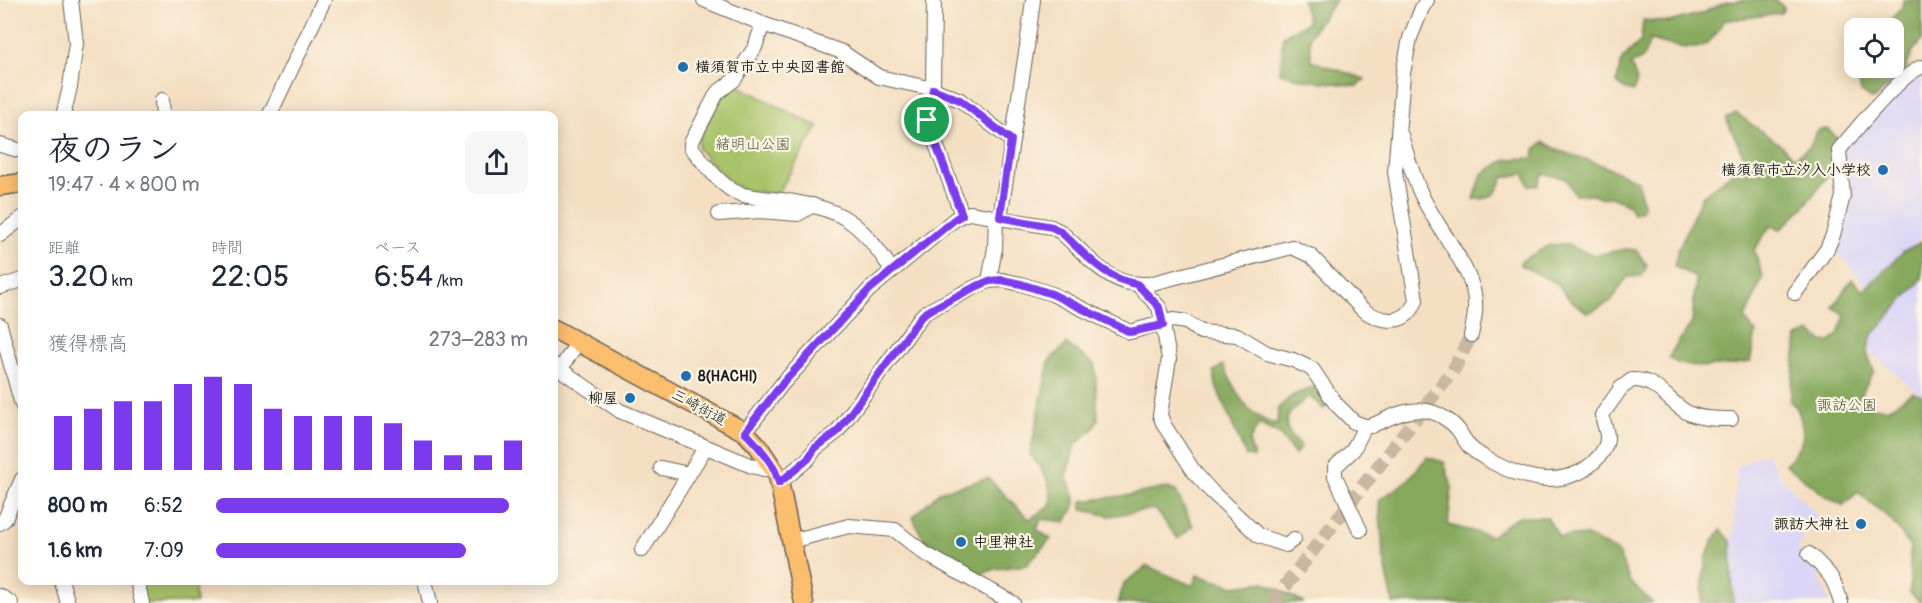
<!DOCTYPE html>
<html lang="ja">
<meta charset="utf-8">
<style>
body{margin:0;font-family:Pangolin,"Klee One",sans-serif;background:#f6f6f7;color:#1f2937;height:100vh;display:flex;flex-direction:column;font-size:22px;white-space:nowrap}
*{box-sizing:border-box;margin:0}
p{font-size:20px;color:#747a83}
.icon{flex:none;width:33px;height:33px;fill:none;stroke:currentColor;stroke-width:2;stroke-linecap:round;stroke-linejoin:round}
.map{position:relative;flex:1;overflow:hidden}
.side{position:absolute;left:18px;top:111px;width:540px;height:474px;display:flex;flex-direction:column;background:#fff;border-radius:12px;box-shadow:0 3px 15px #0003}
.side>*{flex:none}
.fabs{position:absolute;left:1844px;top:18px;display:grid;gap:12px}
.fabs a{display:grid;place-items:center;width:60px;height:60px;border-radius:12px;background:#fff;box-shadow:0 3px 15px #0003;font-size:30px}
.pin{position:absolute;display:grid;place-items:center;width:51px;height:51px;color:#fff;margin:-26px;border:3px solid #fff;border-radius:50%;box-shadow:0 2px 6px #0007}
.round{display:grid;place-items:center;flex:none;width:63px;height:63px;border-radius:12px;background:#f6f6f7}
.headline{display:flex;align-items:center;justify-content:space-between;height:102px;padding:0 30px}
h1{font-size:33px;font-weight:600;line-height:45px}
.metrics{display:grid;grid-template-columns:repeat(3,1fr);gap:9px;height:102px;padding:6px 30px}
.metrics div{display:grid;align-content:center}
.metrics b{font-size:30px;font-weight:600}
.metrics small{font-size:16px;font-weight:400}
.metrics p{font-size:16px}
.chart{height:168px;padding:12px 30px}
.chart p{display:flex;justify-content:space-between}
.chart svg{width:100%;height:108px;margin-top:6px;stroke:#7c3aed;stroke-width:6}
ul{padding:0 30px;list-style:none;font-size:20px}
li{display:grid;grid-template-columns:96px 72px 1fr;align-items:center;height:45px}
li i{height:15px;border-radius:8px;background:#7c3aed}
.map>svg:first-child{display:block}
.built{fill:#dbd6f7}
.green{fill:#a8c369;stroke:#627042;stroke-width:1.5}
.forest{fill:#86a95d;stroke:#51623c;stroke-width:1.5}
.lines{fill:none;stroke-linecap:round;stroke-linejoin:round}
.minor-tunnel{stroke:#c9b8a1;stroke-width:14;stroke-dasharray:14 7;stroke-linecap:butt}
.minor-casing{stroke:#686056;stroke-width:16}
.major-casing{stroke:#686056;stroke-width:21}
.minor{stroke:#fff;stroke-width:14}
.major{stroke:#fbbd6e;stroke-width:18}
.route-casing{stroke:#fff;stroke-width:12}
.route{stroke:#7c3aed;stroke-width:8}
.poi-dot{fill:#1f6fb2;stroke:#fcf5e5;stroke-width:2}
.labels{text-anchor:middle;stroke-width:4.5;stroke-linejoin:round;paint-order:stroke}
.poi-label{font-size:15px;font-weight:bold;fill:#1c1c1c;stroke:#fcf5e5;text-anchor:start}
.park-label{font-size:15px;fill:#4d5637;stroke:#fcf5e5}
.street-label{font-size:15px;fill:#1c1c1c;stroke:#fcf5e5}
</style>
<div class="map">
<svg width="1922" height="603" viewBox="0 0 1922 603">
<rect width="100%" height="100%" fill="#fcf5e5"/>
<filter id="ink" filterUnits="userSpaceOnUse"><feTurbulence type="fractalNoise" baseFrequency=".0167" numOctaves="2"/><feDisplacementMap in="SourceGraphic" scale="12" xChannelSelector="R" yChannelSelector="G"/><feConvolveMatrix kernelMatrix="1 2 1 2 8 2 1 2 1" color-interpolation-filters="sRGB"/></filter>
<filter id="wash" filterUnits="userSpaceOnUse"><feTurbulence type="fractalNoise" baseFrequency=".008" numOctaves="4" result="noise"/><feDisplacementMap in="SourceGraphic" scale="24" xChannelSelector="R" yChannelSelector="G"/><feGaussianBlur stdDeviation="1.35" result="paint"/><feColorMatrix in="noise" values="0 0 0 0 0 0 0 0 0 0 0 0 0 0 0 0 0 1.4 0 .05"/><feComposite in="paint" operator="in"/></filter>
<g filter="url(#wash)">
<rect width="100%" height="100%" fill="#f4dfc2"/>
<g class="built">
<polygon points="1922,71 1922,236 1869,289 1832,246 1834,242 1841,145"/>
<polygon points="1922,256 1922,396 1848,333"/>
<polygon points="1766,452 1780,477 1818,516 1803,537 1798,549 1816,569 1829,603 1729,603 1737,467"/>
</g>
<g class="green">
<polygon points="735,84 818,127 777,194 748,191 730,183 698,149 698,141 721,96"/>
<polygon points="135,581 194,581 196,603 140,603"/>
</g>
<g class="forest">
<polygon points="1302,0 1336,0 1310,35 1311,61 1365,79 1358,86 1307,80 1280,73 1283,36 1308,22"/>
<path d="M 1750,0 L 1777,0 L 1784,8 L 1781,13 L 1723,21 C 1706,60 1685,48 1650,40 L 1643,58 L 1631,64 L 1637,81 L 1633,92 L 1624,89 L 1617,83 C 1620,58 1623,57 1641,41 L 1643,20 L 1669,22 L 1702,13 L 1727,2 Z"/>
<polygon points="1903,0 1922,0 1922,40 1912,52 1906,69 1873,100 1861,92 1856,68 1893,68 1893,28 1882,28 1902,8"/>
<path d="M 1736,113 L 1781,145 L 1794,158 L 1810,146 L 1817,130 L 1828,129 L 1839,140 L 1835,166 L 1803,208 L 1780,230 L 1771,225 L 1754,250 L 1763,277 L 1745,319 L 1756,333 L 1750,362 C 1728,365 1688,373 1669,358 L 1674,348 L 1692,323 L 1696,278 L 1674,266 L 1678,250 L 1702,196 L 1741,166 L 1745,159 L 1726,118 Z"/>
<path d="M 1544,142 L 1560,151 L 1591,161 L 1637,180 L 1644,206 L 1642,210 L 1633,213 L 1628,204 L 1610,197 L 1599,198 L 1592,194 L 1575,195 L 1566,178 L 1542,174 L 1538,186 L 1529,185 L 1524,173 L 1503,178 C 1497,194 1491,200 1474,199 L 1482,174 L 1507,159 L 1534,158 L 1535,149 Z"/>
<path d="M 1922,242 L 1922,279 L 1871,337 L 1867,353 L 1874,371 L 1855,405 L 1887,409 L 1913,392 L 1922,395 L 1921,603 L 1910,593 L 1910,546 L 1891,520 L 1858,492 L 1843,505 L 1827,497 L 1785,464 C 1801,447 1807,441 1800,417 C 1798,410 1797,406 1790,402 L 1797,337 L 1811,332 L 1822,341 L 1831,342 L 1838,335 L 1845,315 L 1833,307 L 1852,279 L 1863,291 L 1905,250 Z"/>
<polygon points="1565,244 1594,255 1625,249 1636,250 1647,265 1642,276 1627,277 1610,302 1588,313 1570,300 1556,283 1520,265 1520,262 1549,245"/>
<path d="M 1067,344 L 1095,365 L 1098,419 L 1093,429 L 1076,444 L 1066,476 C 1076,500 1081,500 1065,522 L 1041,519 L 1037,530 L 1051,539 L 1026,565 L 995,569 L 980,575 C 947,558 926,555 913,517 L 939,492 L 988,478 L 1029,519 L 1050,506 C 1054,484 1042,470 1030,454 L 1049,361 Z"/>
<path d="M 1223,365 C 1238,394 1244,415 1277,425 L 1278,408 L 1292,396 L 1314,387 L 1330,405 L 1323,409 L 1310,396 C 1287,413 1275,423 1301,446 L 1295,455 L 1280,435 L 1259,424 L 1249,441 L 1254,457 L 1246,456 L 1216,386 L 1214,371 Z"/>
<polygon points="1427,457 1444,462 1452,487 1448,525 1491,536 1516,517 1547,517 1559,537 1585,535 1618,552 1630,582 1653,603 1595,603 1566,593 1538,595 1536,603 1393,603 1383,554 1379,500 1408,480"/>
<polygon points="1167,488 1176,491 1193,526 1178,539 1155,509 1110,516 1082,510 1082,501 1130,495"/>
<path d="M 1721,530 L 1731,541 L 1733,603 L 1701,603 C 1704,577 1702,551 1721,530 Z"/>
<polygon points="1147,566 1193,586 1197,575 1234,586 1264,582 1304,603 1118,603 1124,583"/>
</g>
</g>
<g filter="url(#ink)">
<g class="lines">
<polyline class="minor-tunnel" points="1272,603 1454,369 1471,335"/>
<g class="minor-casing">
<g id="minor">
<polyline points="704,0 763,24 842,52 879,77 933,89 960,100 1011,140"/>
<path d="M 934,0 L 933,89 L 927,120 L 962,215 L 970,213 L 1051,227 L 1061,232 C 1080,249 1101,275 1125,282 C 1133,284 1141,284 1149,284 L 1292,247 L 1311,256 L 1362,309 C 1381,323 1407,327 1416,300 L 1395,172 L 1403,73 L 1410,38 L 1422,8 L 1427,0"/>
<path d="M 763,24 L 755,47 L 734,80 L 717,93 L 691,143 L 691,147 C 702,161 723,189 740,194 C 753,198 768,198 781,200 C 842,209 858,219 892,270"/>
<polyline points="162,100 163,116"/>
<polyline points="63,116 70,87 76,43 71,0"/>
<polyline points="269,116 324,0"/>
<path d="M 1401,135 C 1407,156 1413,177 1422,196 C 1436,226 1468,263 1474,294 C 1477,308 1474,321 1471,335"/>
<polyline points="0,145 22,151"/>
<polyline points="719,214 760,211 798,214 813,205"/>
<polyline points="1000,217 1027,46 1033,0"/>
<polyline points="0,235 22,218"/>
<polyline points="989,281 995,248 996,216"/>
<polyline points="1137,284 1159,307 1163,325 1169,359 1160,415 1164,425 1195,473 1211,491 1259,536 1286,545 1294,539"/>
<polyline points="0,287 22,280"/>
<path d="M 1795,293 L 1827,249 L 1833,235 L 1843,196 L 1839,150 C 1853,133 1904,71 1922,67"/>
<polyline points="0,325 22,405"/>
<polyline points="554,365 620,411 752,466 764,469 773,469"/>
<polyline points="561,368 578,342"/>
<polyline points="745,432 782,384 869,290 955,219 962,215"/>
<polyline points="661,468 689,474"/>
<path d="M 779,483 L 808,459 L 815,449 L 837,432 L 920,318 L 926,312 L 973,288 L 989,281 L 1002,280 L 1021,284 L 1052,294 L 1130,332 L 1173,320 L 1186,322 L 1201,332 L 1237,335 L 1267,353 L 1293,360 L 1312,369 L 1336,404 L 1354,422 L 1365,426 L 1371,426 C 1389,418 1408,407 1428,411 C 1438,413 1453,422 1459,431 C 1462,436 1465,441 1469,446 C 1475,453 1484,457 1492,462 C 1520,477 1550,486 1580,472 C 1591,466 1608,451 1607,437 C 1607,430 1603,422 1602,415 L 1621,388 L 1632,380 C 1656,378 1668,402 1688,413 C 1701,419 1717,419 1731,419"/>
<polyline points="0,523 5,519 22,479"/>
<polyline points="1360,530 1335,476 1335,467 1353,450 1365,426"/>
<polyline points="791,541 849,526 895,530 924,553 1013,603"/>
<polyline points="642,550 705,448"/>
<path d="M 1809,554 C 1829,573 1833,575 1841,603"/>
<polyline points="61,580 68,603"/>
<polyline points="137,580 142,603"/>
<polyline points="425,580 430,603"/>
<polyline points="0,596 11,603"/>
</g>
</g>
<g class="major-casing">
<g id="major">
<polyline points="0,186 22,183"/>
<polyline points="554,329 745,432 758,446 778,476 804,603"/>
</g>
</g>
<use href="#minor" class="minor"/>
<use href="#major" class="major"/>
</g>
</g>
<g class="lines" filter="url(#ink)">
<g class="route-casing">
<path id="route" d="M 933,89 L 960,100 L 1011,140 L 1000,217 L 1052,227 L 1061,232 C 1084,253 1106,280 1137,284 L 1159,307 L 1163,325 L 1130,332 L 1052,294 L 1021,284 L 1002,280 L 989,281 L 973,288 L 926,312 L 920,318 L 837,432 L 815,448 L 808,459 L 779,483 C 775,463 758,446 745,432 L 782,384 L 869,290 L 955,219 L 962,215 L 927,120 Z"/>
</g>
<use href="#route" class="route"/>
</g>
<g class="poi-dot">
<circle cx="683" cy="67" r="6"/>
<circle cx="1883" cy="170" r="6"/>
<circle cx="686" cy="376" r="6"/>
<circle cx="630" cy="398" r="6"/>
<circle cx="1861" cy="524" r="6"/>
<circle cx="961" cy="542" r="6"/>
</g>
<g class="labels">
<g class="poi-label">
<text x="695" y="72">横須賀市立中央図書館</text>
<text x="1871" y="175" text-anchor="end">横須賀市立汐入小学校</text>
<text x="698" y="381">8(HACHI)</text>
<text x="618" y="403" text-anchor="end">柳屋</text>
<text x="1849" y="529" text-anchor="end">諏訪大神社</text>
<text x="973" y="547">中里神社</text>
</g>
<g class="park-label">
<text x="753" y="149">緒明山公園</text>
<text x="1847" y="410">諏訪公園</text>
</g>
<g class="street-label">
<text transform="translate(699 407) rotate(28)" y="5">三崎街道</text>
</g>
</g>
</svg>
<div class="fabs">
<a><svg class="icon" aria-label="locate" viewBox="0 0 24 24"><circle cx="12" cy="12" r="6"/><path d="M12 2v4M12 18v4M2 12h4M18 12h4"/></svg></a>
</div>
<div class="pin" style="left:927px;top:120px;background:#1e9e55"><svg class="icon" aria-label="arrive" viewBox="0 0 24 24"><path d="M6 21V4h12l-3 4 3 4H6"/></svg></div>
<section class="side">
<div class="headline"><div><h1>夜のラン</h1><p>19:47 · 4 × 800 m</p></div><a class="round"><svg class="icon" aria-label="share" viewBox="0 0 24 24"><path d="M12 15V3M7 8l5-5 5 5M5 13v7h14v-7"/></svg></a></div>
<div class="metrics">
<div><p>距離</p><b>3.20<small> km</small></b></div>
<div><p>時間</p><b>22:05</b></div>
<div><p>ペース</p><b>6:54<small> /km</small></b></div>
</div>
<div class="chart"><p><span>獲得標高</span>273–283 m</p>
<svg viewBox="0 0 160 44" preserveAspectRatio="none"><path d="M5 44V22M15 44V19M25 44V16M35 44V16M45 44V9M55 44V6M65 44V9M75 44V19M85 44V22M95 44V22M105 44V22M115 44V25M125 44V32M135 44V38M145 44V38M155 44V32"/></svg>
</div>
<ul>
<li><b>800 m</b>6:52<i style="width:94%"></i></li>
<li><b>1.6 km</b>7:09<i style="width:80%"></i></li>
</ul>
</section>
</div>
